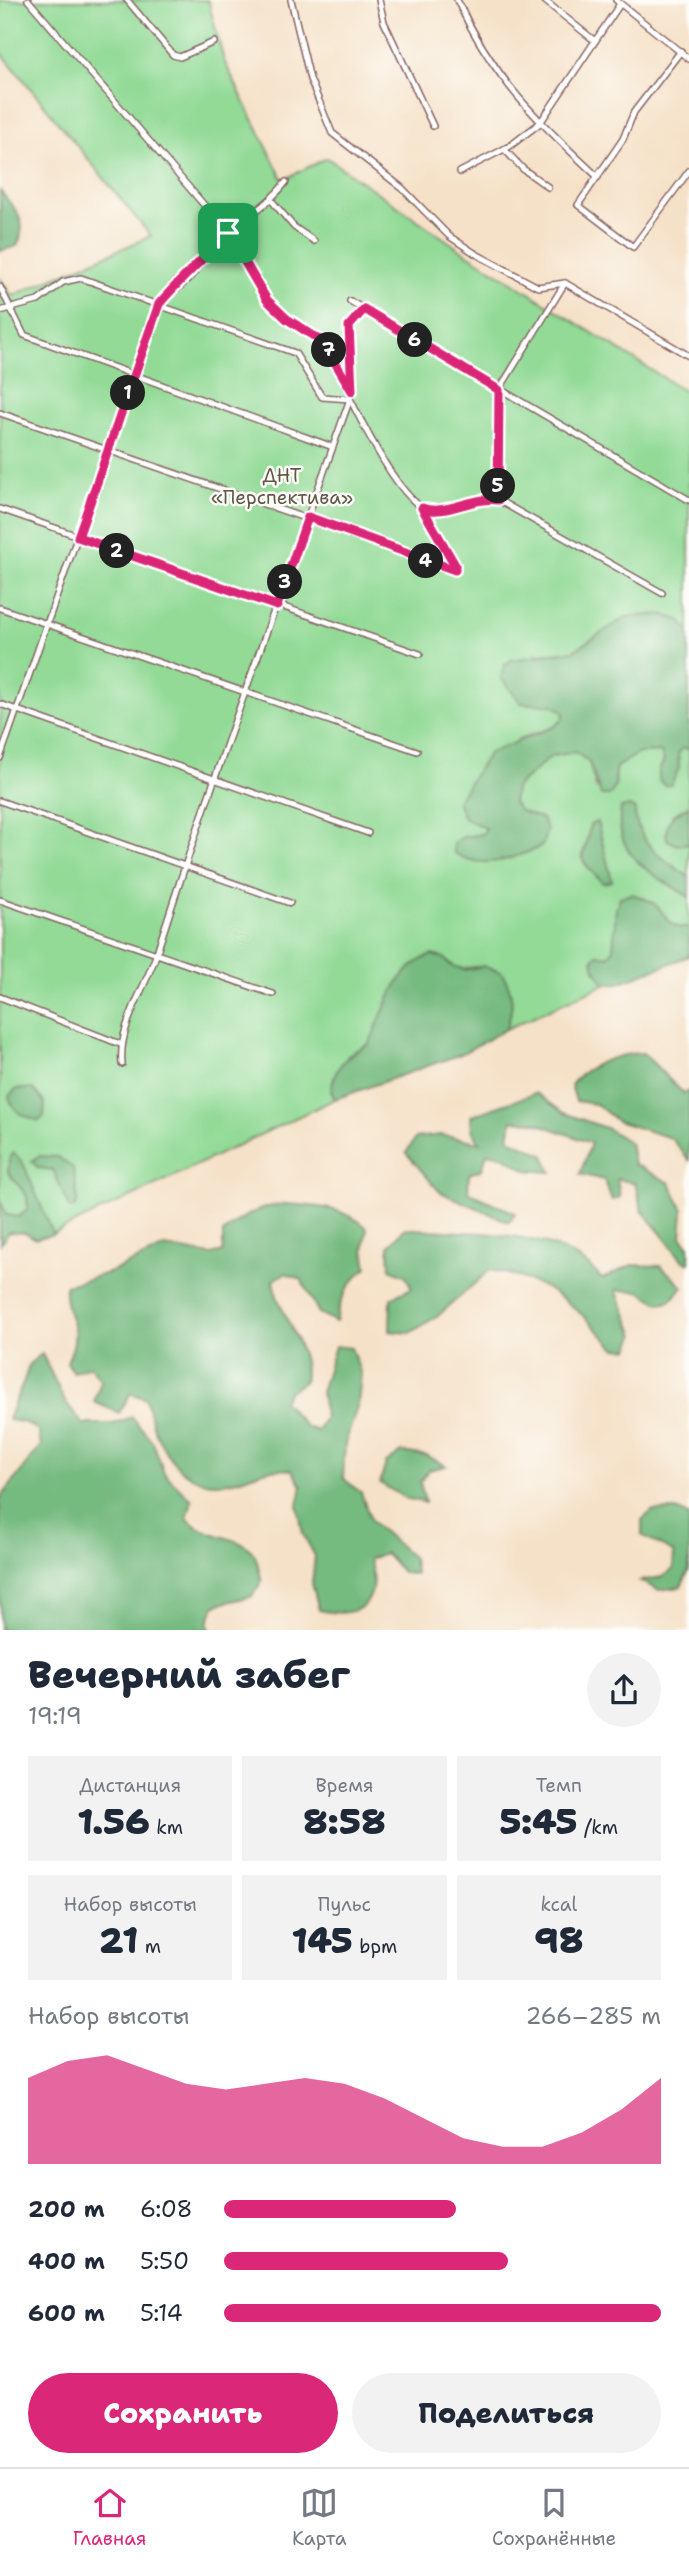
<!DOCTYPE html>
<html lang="ru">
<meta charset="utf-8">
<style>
body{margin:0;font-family:"Shantell Sans",sans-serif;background:#f2f2f3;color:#1f2937;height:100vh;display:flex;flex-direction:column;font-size:26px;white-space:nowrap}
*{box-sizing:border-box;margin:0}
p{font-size:23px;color:#747a83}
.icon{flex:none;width:38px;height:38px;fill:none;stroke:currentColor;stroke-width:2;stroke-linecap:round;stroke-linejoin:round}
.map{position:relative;height:1630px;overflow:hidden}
.sheet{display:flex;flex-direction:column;background:#fff;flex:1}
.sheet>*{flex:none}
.pin{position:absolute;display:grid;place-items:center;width:60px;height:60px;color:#fff;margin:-30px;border-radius:14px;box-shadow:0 4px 10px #0006}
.km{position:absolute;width:35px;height:35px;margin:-18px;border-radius:50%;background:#222;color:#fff;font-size:19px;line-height:35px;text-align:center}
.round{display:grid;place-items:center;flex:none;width:74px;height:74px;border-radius:37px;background:#f2f2f3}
.summary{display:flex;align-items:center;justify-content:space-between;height:119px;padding:0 28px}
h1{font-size:38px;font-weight:800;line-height:52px}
.metrics{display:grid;grid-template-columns:repeat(3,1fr);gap:10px;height:119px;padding:7px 28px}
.metrics div{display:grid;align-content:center;border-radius:0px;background:#f2f2f3;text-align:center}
.metrics b{font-size:35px;font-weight:800}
.metrics small{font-size:19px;font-weight:400}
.metrics p{font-size:19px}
.chart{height:196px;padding:14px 28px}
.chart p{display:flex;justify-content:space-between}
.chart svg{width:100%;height:126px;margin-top:7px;fill:#db2777;opacity:.7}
.action{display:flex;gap:14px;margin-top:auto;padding:14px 28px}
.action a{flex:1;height:80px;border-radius:42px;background:#db2777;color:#fff;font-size:28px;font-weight:800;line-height:80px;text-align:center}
.action a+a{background:#f2f2f3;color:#1f2937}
ul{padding:0 28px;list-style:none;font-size:23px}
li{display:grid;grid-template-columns:112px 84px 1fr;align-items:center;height:52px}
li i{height:18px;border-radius:9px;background:#db2777}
.tab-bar{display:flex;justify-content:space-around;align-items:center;height:98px;border-top:2px solid #e0e1e3;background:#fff;font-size:19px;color:#747a83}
.tab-bar a{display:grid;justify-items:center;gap:4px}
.tab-bar .current{color:#db2777}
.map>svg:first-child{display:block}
.green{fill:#92da96;stroke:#6e7c60;stroke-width:2;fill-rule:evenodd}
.forest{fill:#75ba7f;stroke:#606c55;stroke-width:2}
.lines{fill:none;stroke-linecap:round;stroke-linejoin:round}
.street-casing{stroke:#866362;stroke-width:8}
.street{stroke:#fff;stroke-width:5}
.route-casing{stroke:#fff;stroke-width:14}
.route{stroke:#db2777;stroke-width:9}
.labels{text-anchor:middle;stroke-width:5;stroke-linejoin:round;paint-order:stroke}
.park-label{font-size:19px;fill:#60574b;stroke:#fdfcf7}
</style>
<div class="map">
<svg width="689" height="1631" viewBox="0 0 689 1631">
<rect width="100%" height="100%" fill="#fdfcf7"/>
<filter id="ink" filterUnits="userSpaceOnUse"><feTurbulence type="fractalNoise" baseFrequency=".0143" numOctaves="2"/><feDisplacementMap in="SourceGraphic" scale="14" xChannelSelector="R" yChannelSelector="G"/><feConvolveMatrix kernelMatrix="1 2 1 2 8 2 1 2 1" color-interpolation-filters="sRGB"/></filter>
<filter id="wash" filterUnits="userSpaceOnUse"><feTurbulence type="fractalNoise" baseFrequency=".00686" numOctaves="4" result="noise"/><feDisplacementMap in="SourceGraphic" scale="28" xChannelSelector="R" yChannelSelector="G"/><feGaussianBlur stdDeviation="1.57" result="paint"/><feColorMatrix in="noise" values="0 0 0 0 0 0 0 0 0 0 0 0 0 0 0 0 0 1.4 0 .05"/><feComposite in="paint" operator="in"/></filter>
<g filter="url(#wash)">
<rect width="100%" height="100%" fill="#f5e1c7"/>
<path class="green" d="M 0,0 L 208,0 L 224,61 L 283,180 L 327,158 L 458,248 L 689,394 L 689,632 L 680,620 L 600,635 L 573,651 L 536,654 L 521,703 L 553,705 L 564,712 L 563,719 L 554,727 L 518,739 L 464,818 L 486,828 L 483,834 L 463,837 L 453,843 L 542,819 L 520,811 L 513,803 L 515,788 L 551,756 L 575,752 L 589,762 L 596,788 L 615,787 L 616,767 L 639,753 L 661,752 L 664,761 L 679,768 L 678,753 L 683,748 L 689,749 L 689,806 L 672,815 L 677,845 L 689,843 L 689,877 L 665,861 L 641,838 L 629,806 L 652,873 L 689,897 L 689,927 C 669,932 667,914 654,904 C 648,899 639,897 632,894 L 620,897 L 613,951 L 608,956 L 598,955 L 595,969 L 605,984 L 506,1029 C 514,1006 514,994 502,973 C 497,971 491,967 486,967 C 468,964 461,976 444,958 L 378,1026 L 369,1044 L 349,1054 L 331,1091 L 335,1099 L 53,1234 L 47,1219 L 8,1172 L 27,1196 L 28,1209 L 19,1217 L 6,1215 L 0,1200 L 0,278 L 12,296 L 151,236 L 0,51 ZM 597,823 L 612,881 L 603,883 C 572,854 584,861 591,825 Z"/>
<g class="forest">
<path d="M 0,191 C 17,211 29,220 17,246 L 0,251 Z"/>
<path d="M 661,614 L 680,620 L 689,632 L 689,749 L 683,748 L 678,753 L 679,768 L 671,785 L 664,785 L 659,780 L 659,770 L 664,761 L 661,752 L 639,753 L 616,767 L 615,787 L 610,795 L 601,795 L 589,762 L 575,752 L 551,756 L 515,788 L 513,803 L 520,811 L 542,819 L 547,830 L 542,846 C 513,859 483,871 454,853 L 453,843 L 463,837 L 483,834 L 486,828 L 464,818 L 457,801 L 489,753 L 554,727 L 563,719 L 564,712 L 553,705 L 521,703 L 501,678 L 504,666 L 511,660 L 573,651 L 626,617 Z"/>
<path d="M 629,806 L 635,809 C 635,842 664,860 689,877 L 689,897 C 654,874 612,857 621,808 Z"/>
<path d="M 689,806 L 689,843 L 677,845 L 667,840 C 664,821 672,815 689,806 Z"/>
<path d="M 597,822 L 612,881 L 603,883 C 573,853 585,862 590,825 Z"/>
<path d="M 632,894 C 639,897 648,899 653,903 C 667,913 669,932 689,927 L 689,956 L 619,983 L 605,984 L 595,969 L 593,959 L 598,954 L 608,956 L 613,951 L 616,909 L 620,897 Z"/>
<path d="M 432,955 L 444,958 L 450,965 L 466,970 L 484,966 L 502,973 C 514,994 514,1006 506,1029 L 461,1054 L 335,1099 L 331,1091 C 334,1066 347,1055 369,1044 C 384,1013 395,967 432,955 Z"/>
<path d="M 643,1053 L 684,1094 L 689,1091 L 689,1160 L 671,1138 L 617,1121 L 596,1104 L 576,1101 L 571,1085 C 586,1064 618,1054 643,1053 Z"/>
<path d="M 16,1089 L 33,1089 L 45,1103 L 44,1116 L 39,1121 C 24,1116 13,1113 9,1096 Z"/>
<polygon points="536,1093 564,1113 608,1129 630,1143 634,1164 670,1183 683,1210 681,1237 689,1246 689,1263 683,1261 642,1210 635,1183 617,1179 620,1197 612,1200 604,1180 580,1174 591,1143 534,1122 512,1120 509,1139 543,1154 552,1172 526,1170 503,1156 487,1153 482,1169 469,1174 468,1192 515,1213 509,1222 440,1192 406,1153 416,1138 440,1135 480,1142 472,1130 471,1116"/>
<polygon points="14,1153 23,1163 53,1234 35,1239 26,1233 9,1232 0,1244 0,1200 6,1215 19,1217 28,1209 27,1196 8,1172 10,1157"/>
<polygon points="39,1156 58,1157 73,1168 78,1201 74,1208 70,1208 53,1170 38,1168 32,1161"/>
<path d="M 285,1204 C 315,1206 345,1207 367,1228 L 364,1250 L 367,1267 C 348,1283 340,1297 336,1322 L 319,1313 L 301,1279 L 285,1273 L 273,1281 C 278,1314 311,1349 304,1382 L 288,1392 L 283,1401 L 306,1427 L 317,1431 L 325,1418 L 321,1392 L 335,1346 L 351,1348 L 361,1374 L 358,1404 L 345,1444 L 343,1478 L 361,1493 L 371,1521 L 413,1558 L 415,1574 L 403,1573 L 385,1553 L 369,1559 C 381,1602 362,1620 319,1610 L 312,1583 L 315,1556 L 303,1534 L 298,1506 L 302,1486 L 292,1470 C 261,1466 255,1477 228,1482 C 179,1491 154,1441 146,1399 L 131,1393 L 119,1413 L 94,1402 L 101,1381 L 90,1366 L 73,1372 L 67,1362 C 86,1322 63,1322 65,1286 L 111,1272 L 165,1247 L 211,1255 L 223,1252 L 223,1233 C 243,1215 259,1207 285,1204 Z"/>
<path d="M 405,1228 C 471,1236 555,1224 602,1279 L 632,1265 L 661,1266 L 683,1287 L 670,1301 L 659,1303 L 639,1291 L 616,1290 L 635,1335 L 629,1349 L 615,1348 C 573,1304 551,1281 490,1270 L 439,1315 L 410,1333 L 390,1331 L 391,1298 L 412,1288 L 405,1275 L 390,1269 L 389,1246 Z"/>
<path d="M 42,1354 L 64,1400 L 83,1424 L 113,1424 L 132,1417 L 153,1442 L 164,1473 L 192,1500 L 187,1518 C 205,1540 239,1533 254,1554 C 258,1561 259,1573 262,1581 L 252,1596 L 215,1605 L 208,1622 L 210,1630 L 0,1630 L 0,1499 L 41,1445 L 38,1430 L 23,1422 L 8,1420 C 14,1400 25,1384 29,1364 Z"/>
<polygon points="402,1452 427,1456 446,1466 429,1470 420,1482 425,1503 405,1498 380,1483 386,1463"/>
<polygon points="676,1510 689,1516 689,1570 681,1587 658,1590 640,1581 662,1577 673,1569 674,1553 642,1535 642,1520 652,1511"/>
</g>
</g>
<g filter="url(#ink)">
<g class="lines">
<g class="street-casing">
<g id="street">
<polyline points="28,0 228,233 267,300 287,319 323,342 348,385"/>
<polyline points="127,0 173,55 180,57 214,42"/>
<polyline points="291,0 310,79 332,133 402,188 449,236 476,254 538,287 565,283 689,356"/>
<polyline points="379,0 384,22 433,126"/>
<path d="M 457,0 C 494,79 535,119 598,177"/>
<polyline points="616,0 689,59"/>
<polyline points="545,1 595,41"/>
<polyline points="681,51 634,112 623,139 578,205 633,247 689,171"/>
<polyline points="504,149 523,169 548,187"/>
<polyline points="460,172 510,146 540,123 620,4"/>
<polyline points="272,201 294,227 314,241"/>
<polyline points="0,287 24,335 333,447"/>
<path d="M 164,297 C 192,284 206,253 229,233 C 249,215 270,203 286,182"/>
<polyline points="350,301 689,500"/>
<path d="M 0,311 L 38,301 L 63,282 L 81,278 L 295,353 L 322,397 L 350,399 C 363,423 405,514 435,511 C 458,510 474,496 498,500 L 662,593"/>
<polyline points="0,413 455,570 455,565 422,508"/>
<polyline points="498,500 499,390 565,283"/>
<polyline points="0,509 420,654"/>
<polyline points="0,608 417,751"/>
<polyline points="0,704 368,833"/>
<polyline points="0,758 159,304 175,282 192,273"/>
<polyline points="0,801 290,903"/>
<polyline points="0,900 273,994"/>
<polyline points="0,997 120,1044"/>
<path d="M 122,1064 C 118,1024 147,987 158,949 C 217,764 285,582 350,399 L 349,326 L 364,309"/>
</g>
</g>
<use href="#street" class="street"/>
</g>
</g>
<g class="lines" filter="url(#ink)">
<g class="route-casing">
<path id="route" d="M 228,233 L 267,300 L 287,319 L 323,342 L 352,391 L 349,326 L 364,309 L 499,390 L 498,500 C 471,496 445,517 422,508 L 455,565 L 455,570 L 308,517 L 277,606 L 78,537 L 159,304 C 180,279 205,258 228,233 Z"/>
</g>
<use href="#route" class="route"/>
</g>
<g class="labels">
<g class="park-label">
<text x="282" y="482">ДНТ<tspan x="282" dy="22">«Перспектива»</tspan></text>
</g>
</g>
</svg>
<div class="pin" style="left:228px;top:233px;background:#1e9e55"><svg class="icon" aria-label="arrive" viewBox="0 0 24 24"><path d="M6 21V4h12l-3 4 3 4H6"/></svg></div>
<b class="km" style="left:128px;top:393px">1</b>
<b class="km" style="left:117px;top:551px">2</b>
<b class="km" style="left:285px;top:582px">3</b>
<b class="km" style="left:426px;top:561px">4</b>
<b class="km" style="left:498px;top:486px">5</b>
<b class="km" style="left:415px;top:340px">6</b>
<b class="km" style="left:329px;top:350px">7</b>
</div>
<section class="sheet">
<div class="summary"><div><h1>Вечерний забег</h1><p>19:19</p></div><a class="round"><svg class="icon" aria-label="share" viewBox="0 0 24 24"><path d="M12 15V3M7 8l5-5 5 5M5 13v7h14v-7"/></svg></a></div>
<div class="metrics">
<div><p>Дистанция</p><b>1.56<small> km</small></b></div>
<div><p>Время</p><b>8:58</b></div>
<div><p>Темп</p><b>5:45<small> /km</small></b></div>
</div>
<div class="metrics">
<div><p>Набор высоты</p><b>21<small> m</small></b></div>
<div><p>Пульс</p><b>145<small> bpm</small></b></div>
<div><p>kcal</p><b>98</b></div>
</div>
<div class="chart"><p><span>Набор высоты</span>266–285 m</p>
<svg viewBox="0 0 160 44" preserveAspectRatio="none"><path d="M0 44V14L10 8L20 6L30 11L40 16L50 18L60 16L70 14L80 16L90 21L100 28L110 35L120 38L130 38L140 33L150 25L160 14V44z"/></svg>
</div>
<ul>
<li><b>200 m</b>6:08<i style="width:53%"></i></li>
<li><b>400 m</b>5:50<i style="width:65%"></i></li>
<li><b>600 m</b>5:14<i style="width:100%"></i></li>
</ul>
<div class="action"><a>Сохранить</a><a>Поделиться</a></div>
</section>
<nav class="tab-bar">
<a class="current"><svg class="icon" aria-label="home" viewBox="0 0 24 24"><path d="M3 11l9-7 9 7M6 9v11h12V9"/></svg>Главная</a>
<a><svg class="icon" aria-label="map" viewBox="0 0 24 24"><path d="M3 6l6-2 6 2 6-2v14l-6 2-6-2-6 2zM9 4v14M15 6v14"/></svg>Карта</a>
<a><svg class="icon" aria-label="saved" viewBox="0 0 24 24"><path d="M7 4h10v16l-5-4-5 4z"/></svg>Сохранённые</a>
</nav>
